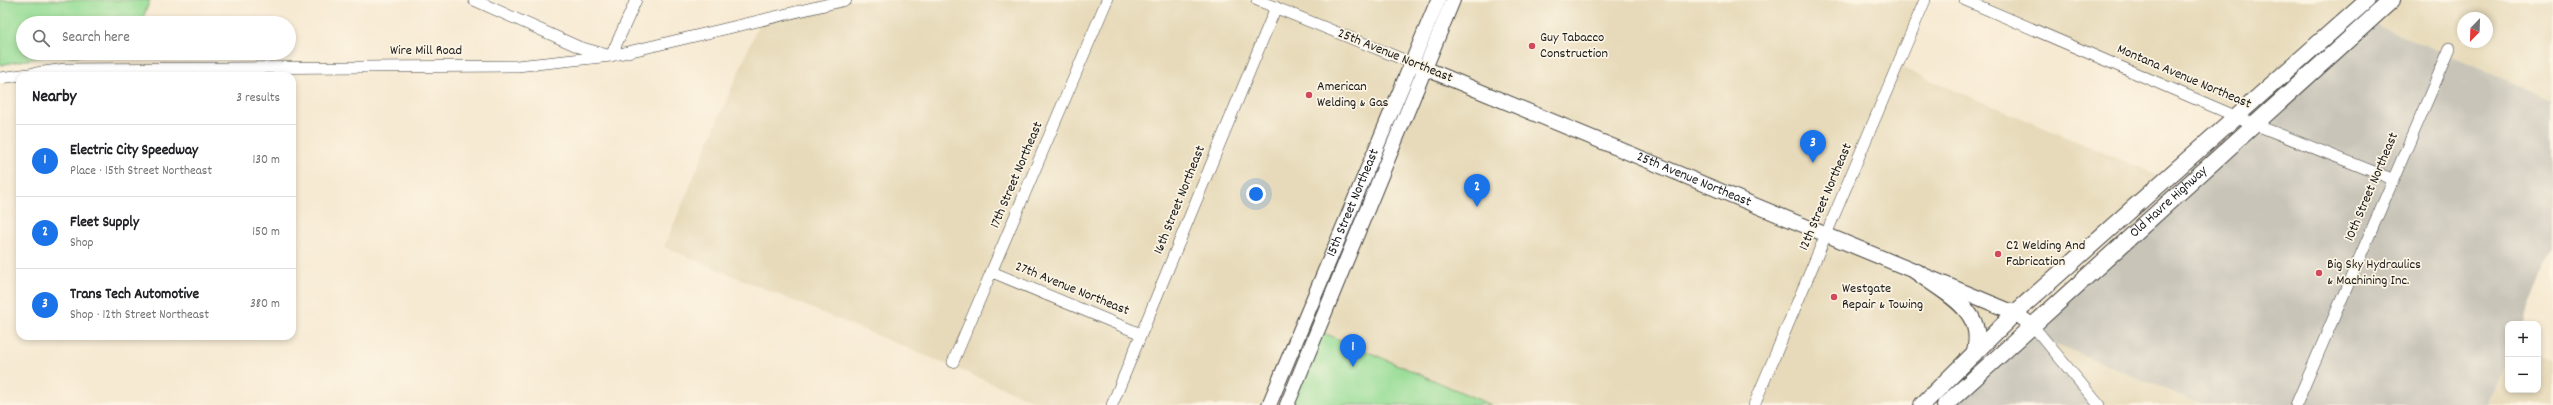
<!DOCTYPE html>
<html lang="en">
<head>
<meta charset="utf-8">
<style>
  :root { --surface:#fff; --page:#f6f6f6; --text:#202124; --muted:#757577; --line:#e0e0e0; --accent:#1a73e8 }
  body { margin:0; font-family:Dekko,sans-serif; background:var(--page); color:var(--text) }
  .controls { position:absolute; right:12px; bottom:12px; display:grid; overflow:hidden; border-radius:8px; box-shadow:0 2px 6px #0003 }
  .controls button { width:36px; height:36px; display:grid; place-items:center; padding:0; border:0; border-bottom:1px solid var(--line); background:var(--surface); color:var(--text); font:20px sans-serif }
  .compass { position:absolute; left:2457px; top:12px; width:36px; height:36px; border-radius:50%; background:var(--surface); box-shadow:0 2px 6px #0003; rotate:203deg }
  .you { position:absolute; left:1256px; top:194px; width:14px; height:14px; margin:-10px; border:3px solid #fff; border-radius:50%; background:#1a73e8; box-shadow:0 0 0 6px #1a73e833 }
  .badge { display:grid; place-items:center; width:26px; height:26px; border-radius:50%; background:var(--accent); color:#fff; font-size:13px; font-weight:700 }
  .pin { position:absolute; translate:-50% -33px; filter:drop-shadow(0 1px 2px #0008) }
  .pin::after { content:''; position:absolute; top:21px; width:14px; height:12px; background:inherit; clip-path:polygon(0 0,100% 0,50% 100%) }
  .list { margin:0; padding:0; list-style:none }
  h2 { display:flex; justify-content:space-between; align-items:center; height:52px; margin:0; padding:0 16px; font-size:17px }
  h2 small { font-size:13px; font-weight:400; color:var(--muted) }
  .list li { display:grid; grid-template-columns:26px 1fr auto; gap:12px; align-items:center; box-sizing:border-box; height:72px; padding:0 16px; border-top:1px solid var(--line) }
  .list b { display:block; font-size:15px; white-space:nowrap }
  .list p { margin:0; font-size:13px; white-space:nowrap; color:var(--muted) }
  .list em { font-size:13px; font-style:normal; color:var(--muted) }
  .icon { flex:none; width:22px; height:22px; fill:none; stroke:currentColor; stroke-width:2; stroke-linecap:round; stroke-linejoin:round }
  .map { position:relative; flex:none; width:2553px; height:405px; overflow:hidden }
  .search { position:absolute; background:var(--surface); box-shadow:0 2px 6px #0003; left:16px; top:16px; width:280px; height:44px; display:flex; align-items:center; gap:10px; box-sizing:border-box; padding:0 14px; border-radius:22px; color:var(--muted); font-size:15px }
  .panel { position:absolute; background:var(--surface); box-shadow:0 2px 6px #0003; left:16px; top:72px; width:280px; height:268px; border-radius:12px }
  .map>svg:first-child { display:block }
  .built { fill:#e7daba; fill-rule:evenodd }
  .industrial { fill:#c8c4b8 }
  .green { fill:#97dd96; stroke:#5a7c59 }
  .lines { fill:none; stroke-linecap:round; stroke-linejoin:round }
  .minor-casing { stroke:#3d3b37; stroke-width:12 }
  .major-casing { stroke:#3d3b37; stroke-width:16 }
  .highway-casing { stroke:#3d3b37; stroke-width:18 }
  .minor { stroke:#fff; stroke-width:11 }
  .major { stroke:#fff; stroke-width:14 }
  .highway { stroke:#fff; stroke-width:16 }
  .poi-dot { fill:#d1495b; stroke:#fcf5e5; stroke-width:1.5 }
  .labels { text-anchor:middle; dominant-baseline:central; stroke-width:3.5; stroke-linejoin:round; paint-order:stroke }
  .poi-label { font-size:14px; fill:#1c1c1c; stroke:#fcf5e5; text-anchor:start }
  .street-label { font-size:14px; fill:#1c1c1c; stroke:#fcf5e5 }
</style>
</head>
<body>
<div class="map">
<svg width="2553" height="405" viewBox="0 0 2553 405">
  <rect width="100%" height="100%" fill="#fcf5e5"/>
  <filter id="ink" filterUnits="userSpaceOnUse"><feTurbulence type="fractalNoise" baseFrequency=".025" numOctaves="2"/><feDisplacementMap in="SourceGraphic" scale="8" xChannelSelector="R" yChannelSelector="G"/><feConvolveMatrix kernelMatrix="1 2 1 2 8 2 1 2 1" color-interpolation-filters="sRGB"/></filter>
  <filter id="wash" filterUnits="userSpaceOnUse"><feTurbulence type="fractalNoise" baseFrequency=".012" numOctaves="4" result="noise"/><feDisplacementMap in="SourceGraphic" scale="16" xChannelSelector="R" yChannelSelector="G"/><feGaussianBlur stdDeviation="0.9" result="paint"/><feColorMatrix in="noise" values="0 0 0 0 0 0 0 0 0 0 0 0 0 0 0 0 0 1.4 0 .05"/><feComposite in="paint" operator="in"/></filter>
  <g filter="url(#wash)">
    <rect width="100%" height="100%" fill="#f7ead3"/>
    <!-- built -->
    <path class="built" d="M846,0h593l-170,405h-225l-380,-158 96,-226z
      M1453,0h472l-28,66 270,113 -245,226h-431l-174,-75z
      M1965,0h402l-129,117z
      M2392,0h161v100l-185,-79zM2463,18h24v24h-24z
      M2042,338l161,67h-101z
      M2538,354l15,6v45h-66l21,-48v33h30z"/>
    <!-- industrial -->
    <path class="industrial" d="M2368,21l185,79v152l-31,72h-14v33l-21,48h-284l-159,-66 58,66h-157z"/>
    <!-- green -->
    <path class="green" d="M0,0h150l-9,23h-118v30l106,2 -82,1 -47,9z
      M1317,330l174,75h-204z"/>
  </g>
  <g filter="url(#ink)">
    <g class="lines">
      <!-- minor casing -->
      <g class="minor-casing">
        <path id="minor" d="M474,0l105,47 32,9 25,-56
          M1257,0l155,63
          M1965,0l291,125 136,54
          M0,78l65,-9 452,-3 94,-10 235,-56
          M992,272l149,62
          M2033,326l66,79
          M953,362l154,-362
          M1112,405l164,-398
          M1754,405l171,-405
          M2296,405l154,-357"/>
      </g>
      <!-- major casing -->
      <g class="major-casing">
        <g id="major">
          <path id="s1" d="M1412,63l603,250 18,13"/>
          <path id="s2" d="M1269,405l169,-405"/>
          <path d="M1287,405l166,-405"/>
        </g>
      </g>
      <!-- highway casing -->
      <g class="highway-casing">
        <g id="highway">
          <path d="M1917,272c29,22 71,39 57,82"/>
          <path d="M1922,405l93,-92 352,-313"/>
          <path id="s3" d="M1945,405l447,-405"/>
        </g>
      </g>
      <!-- minor -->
      <use href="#minor" class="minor"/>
      <!-- major -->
      <use href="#major" class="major"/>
      <!-- highway -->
      <use href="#highway" class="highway"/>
    </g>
  </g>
  <!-- markers -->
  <g class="poi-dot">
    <circle cx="1532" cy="46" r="4"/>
    <circle cx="1309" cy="95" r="4"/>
    <circle cx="1998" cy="254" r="4"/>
    <circle cx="2319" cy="273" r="4"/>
    <circle cx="1834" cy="297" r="4"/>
  </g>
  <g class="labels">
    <!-- poi labels -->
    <g class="poi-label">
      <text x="1540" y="38">Guy Tabacco<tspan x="1540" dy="16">Construction</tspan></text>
      <text x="1317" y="87">American<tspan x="1317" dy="16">Welding &amp; Gas</tspan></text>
      <text x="2006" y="246">C2 Welding And<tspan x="2006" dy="16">Fabrication</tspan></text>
      <text x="2327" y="265">Big Sky Hydraulics<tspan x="2327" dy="16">&amp; Machining Inc.</tspan></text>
      <text x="1842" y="289">Westgate<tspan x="1842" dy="16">Repair &amp; Towing</tspan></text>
    </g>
    <!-- street labels -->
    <g class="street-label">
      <text x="426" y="51">Wire Mill Road</text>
      <text transform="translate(1395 56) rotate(22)">25th Avenue Northeast</text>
      <text transform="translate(2184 77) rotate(23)">Montana Avenue Northeast</text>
      <text transform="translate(1017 175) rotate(-67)">17th Street Northeast</text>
      <text stroke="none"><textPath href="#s1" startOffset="305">25th Avenue Northeast</textPath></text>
      <text transform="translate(2372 187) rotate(-67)">10th Street Northeast</text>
      <text transform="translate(1826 197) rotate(-67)">12th Street Northeast</text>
      <text transform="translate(1180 200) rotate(-68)">16th Street Northeast</text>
      <text stroke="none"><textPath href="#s2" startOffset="219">15th Street Northeast</textPath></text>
      <text stroke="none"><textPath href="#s3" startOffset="302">Old Havre Highway</textPath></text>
      <text transform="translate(1072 289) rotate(22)">27th Avenue Northeast</text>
    </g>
  </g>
</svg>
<div class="controls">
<button>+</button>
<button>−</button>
</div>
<svg class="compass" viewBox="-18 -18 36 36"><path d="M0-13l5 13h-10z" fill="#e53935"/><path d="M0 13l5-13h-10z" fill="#757577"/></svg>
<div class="you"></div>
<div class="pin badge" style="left:1353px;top:367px">1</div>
<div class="pin badge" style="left:1477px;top:207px">2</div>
<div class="pin badge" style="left:1813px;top:163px">3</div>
<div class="search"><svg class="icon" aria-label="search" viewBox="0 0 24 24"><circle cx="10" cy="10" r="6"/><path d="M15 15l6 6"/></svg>Search here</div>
<section class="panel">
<h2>Nearby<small>3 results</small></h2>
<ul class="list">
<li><span class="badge">1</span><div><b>Electric City Speedway</b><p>Place · 15th Street Northeast</p></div><em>130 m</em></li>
<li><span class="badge">2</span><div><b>Fleet Supply</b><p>Shop</p></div><em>150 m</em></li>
<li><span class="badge">3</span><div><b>Trans Tech Automotive</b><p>Shop · 12th Street Northeast</p></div><em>380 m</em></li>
</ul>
</section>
</div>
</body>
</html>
